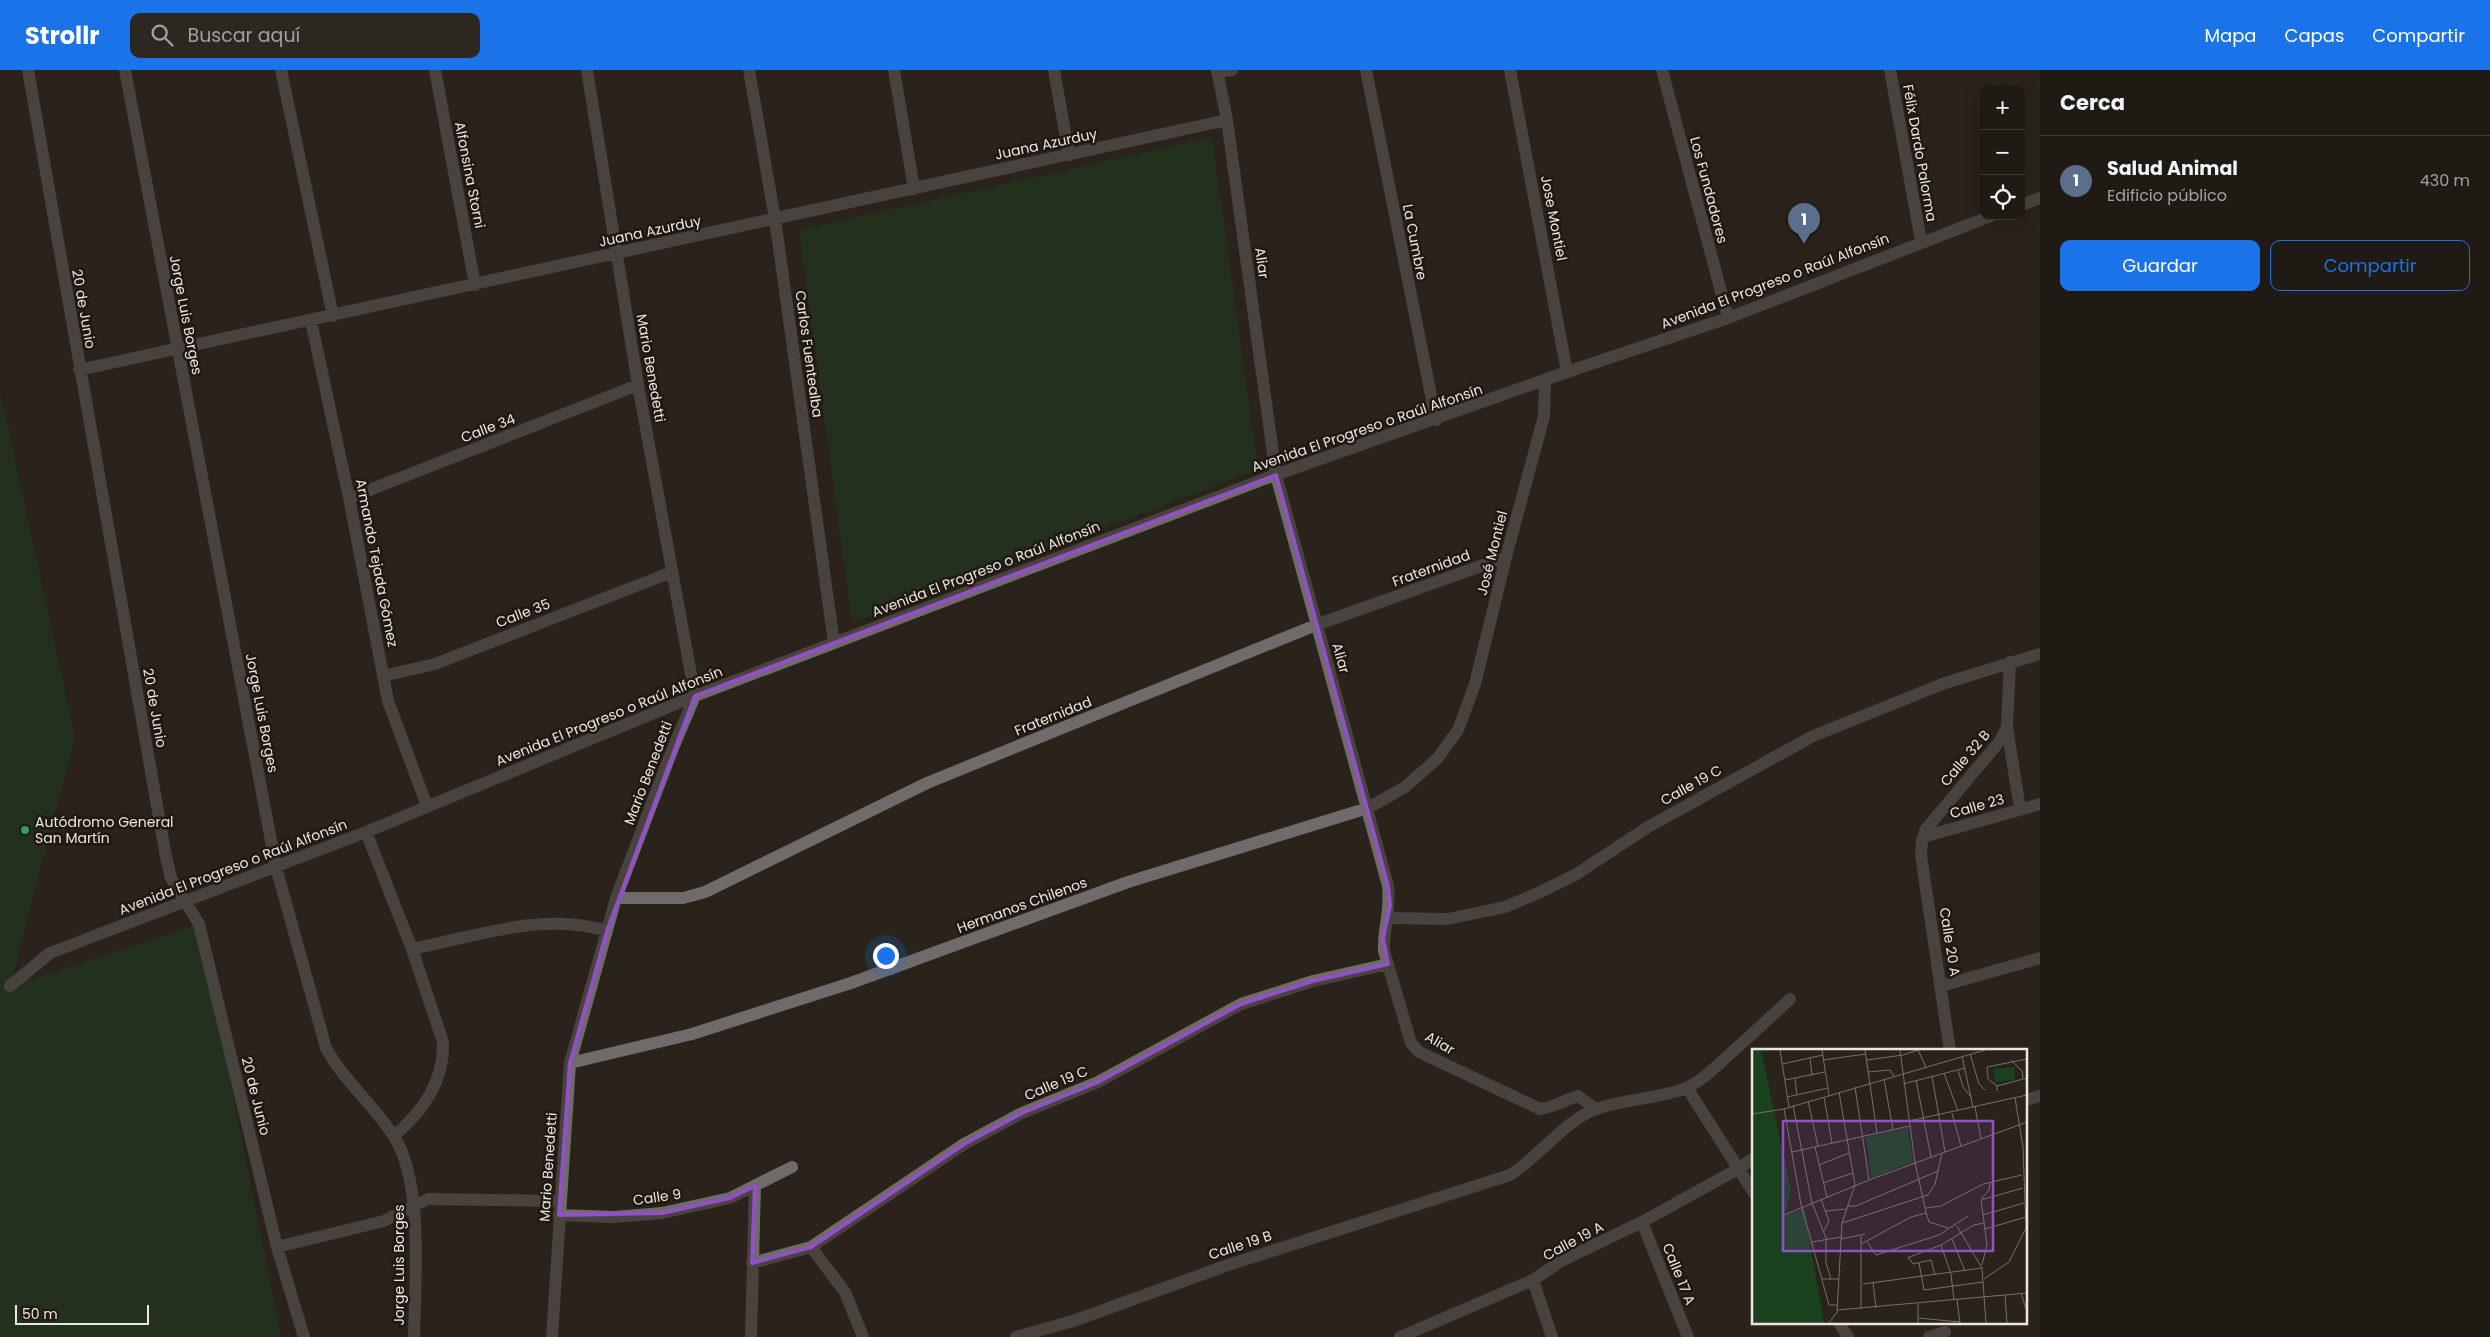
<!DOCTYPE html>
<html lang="es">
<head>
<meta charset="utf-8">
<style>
  :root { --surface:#201a14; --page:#2d2722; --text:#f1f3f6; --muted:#a2a1a0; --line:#3d3834; --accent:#1a73e8 }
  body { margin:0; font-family:Poppins,sans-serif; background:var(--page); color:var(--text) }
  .controls { position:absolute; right:15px; top:15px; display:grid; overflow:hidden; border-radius:10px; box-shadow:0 5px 20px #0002 }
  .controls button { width:45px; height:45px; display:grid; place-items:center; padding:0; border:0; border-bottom:1px solid var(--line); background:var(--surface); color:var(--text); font:25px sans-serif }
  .scale { position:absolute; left:15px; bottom:12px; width:134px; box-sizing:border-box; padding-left:5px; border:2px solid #ebe6e1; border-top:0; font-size:14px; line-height:18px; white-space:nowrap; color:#ebe6e1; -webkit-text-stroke:4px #201912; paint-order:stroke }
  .you { position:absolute; left:885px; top:885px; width:18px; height:18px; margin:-12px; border:4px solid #fff; border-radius:50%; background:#1a73e8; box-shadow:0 0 0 8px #1a73e833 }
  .badge { display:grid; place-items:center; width:32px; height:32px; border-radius:50%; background:var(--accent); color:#fff; font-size:16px; font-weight:700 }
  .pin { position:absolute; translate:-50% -41px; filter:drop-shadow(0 1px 2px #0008) }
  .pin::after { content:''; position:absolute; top:26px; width:18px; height:15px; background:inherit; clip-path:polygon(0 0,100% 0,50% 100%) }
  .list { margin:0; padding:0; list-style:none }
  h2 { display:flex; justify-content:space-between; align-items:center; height:65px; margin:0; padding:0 20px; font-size:21px }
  h2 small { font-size:16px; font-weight:400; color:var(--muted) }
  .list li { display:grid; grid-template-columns:32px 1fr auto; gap:15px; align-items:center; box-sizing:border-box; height:90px; padding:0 20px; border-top:1px solid var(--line) }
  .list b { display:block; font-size:19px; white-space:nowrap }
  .list p { margin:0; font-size:16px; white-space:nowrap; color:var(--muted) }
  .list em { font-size:16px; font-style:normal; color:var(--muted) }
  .actions { display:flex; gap:10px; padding:15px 20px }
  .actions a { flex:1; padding:11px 0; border:1px solid var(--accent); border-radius:10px; text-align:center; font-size:18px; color:var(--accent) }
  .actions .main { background:var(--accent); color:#fff }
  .icon { flex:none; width:28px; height:28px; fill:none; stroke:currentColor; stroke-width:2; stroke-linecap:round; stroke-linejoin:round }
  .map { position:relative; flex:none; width:2040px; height:1267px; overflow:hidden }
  header { display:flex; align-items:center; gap:30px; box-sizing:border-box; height:70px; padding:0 25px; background:var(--accent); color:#fff }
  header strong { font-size:24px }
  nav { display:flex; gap:28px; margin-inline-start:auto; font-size:18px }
  .search { width:350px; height:45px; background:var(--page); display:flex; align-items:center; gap:12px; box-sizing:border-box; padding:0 18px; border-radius:10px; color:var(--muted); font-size:19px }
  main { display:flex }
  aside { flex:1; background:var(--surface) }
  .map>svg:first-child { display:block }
  .green { fill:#1a421f }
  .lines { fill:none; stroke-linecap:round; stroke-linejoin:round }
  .minor { stroke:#706a6a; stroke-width:12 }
  .marked { fill:none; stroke:#9151c6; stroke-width:4; stroke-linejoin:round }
  .leisure-dot { fill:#2e9e5b; stroke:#201912; stroke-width:2 }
  .labels { text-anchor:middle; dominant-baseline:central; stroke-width:5; stroke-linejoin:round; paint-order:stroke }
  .street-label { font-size:14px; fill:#ebe6e1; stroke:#201912 }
  .poi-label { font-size:14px; fill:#ebe6e1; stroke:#201912; text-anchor:start }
  .inset-road { fill:none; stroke:#77716a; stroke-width:1 }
  .view { fill:#9151c6; fill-opacity:0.15; stroke:#9151c6; stroke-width:2.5 }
  .inset-edge { fill:none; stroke:#ebe6e1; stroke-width:2.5 }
</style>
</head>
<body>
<header>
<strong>Strollr</strong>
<div class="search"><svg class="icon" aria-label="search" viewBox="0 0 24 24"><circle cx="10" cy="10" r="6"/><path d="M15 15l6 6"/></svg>Buscar aquí</div>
<nav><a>Mapa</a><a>Capas</a><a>Compartir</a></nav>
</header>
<main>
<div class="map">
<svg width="2040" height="1267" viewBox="0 0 2040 1267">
  <rect width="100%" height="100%" fill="#2a231b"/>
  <!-- green -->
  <path class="green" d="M1212,67l46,333 -406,153 -53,-393z
    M0,320l75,347 -65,249 189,-62 82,413h-281z"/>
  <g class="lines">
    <!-- minor -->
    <path class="minor" d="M28,0l138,787 5,21 28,46 78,323 27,90
      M125,0l151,797 50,181c17,32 47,56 67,87 31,45 22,148 21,202
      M281,0l52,246
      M435,0l40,215
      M749,0l26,149 59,424
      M894,0l20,119
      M1054,0l15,85
      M1217,0l10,50 49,355 112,411c3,25 -5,42 -4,65l27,92 8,9 121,57c14,-2 24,-9 38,-13l18,13
      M1366,0l70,350
      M1510,0l57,302
      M1662,0l66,248
      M1890,0l31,171
      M1217,2l15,-2
      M2021,135l19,-7
      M311,251l38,177 39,203 39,105
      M79,300l1148,-250
      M349,428l289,-113
      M383,606l52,-12 237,-92
      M2007,657l13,82
      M366,762l46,117 31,93c1,40 -20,69 -49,94
      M1923,767l117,-33
      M616,828h67l22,-6 222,-109 389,-158 190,-68
      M1388,848l60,1 57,-12 31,-13 39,-19 73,-48 165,-91 132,-53 95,-29
      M412,879c62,-12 132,-38 195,-18
      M10,916l40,-33 316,-121 329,-136 572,-218 300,-106 161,-54 263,-102
      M1941,916l99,-28
      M1950,981l-29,-196 1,-14 4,-12 74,-88 7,-14 3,-65
      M570,993l122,-29 159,-51 277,-101 240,-74 37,-21 32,-28 21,-29 17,-46 31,-127 38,-141 1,-35
      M1687,1018l67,105
      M2026,1030l14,-4
      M559,1145l55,2 48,-4 68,-15 62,-31
      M1642,1152l46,115
      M277,1177l107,-26 44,-22 132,2
      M811,1177l34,45 18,45
      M752,1193l59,-16 153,-103 58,-31 76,-31 143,-78 72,-23 75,-17
      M1533,1210l19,57
      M1839,1253l9,14
      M552,1267l18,-274 46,-165 57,-150 22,-52 -57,-311 -51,-315
      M751,1267l4,-151
      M1016,1267l57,-16 155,-56 282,-90c28,-18 48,-46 77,-62 28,-14 70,-13 99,-25 17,-8 32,-23 45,-35 20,-18 40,-36 59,-54
      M1400,1267l133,-57 30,-20 79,-38 96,-53 16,-11
      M1929,1267l16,-5"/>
  </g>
  <!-- marked area -->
  <path d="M0 0H2040V1267H0ZM1276,405l112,411 2,20 -7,32 5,26 -75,17 -72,23 -143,78 -76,31 -58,31 -153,103 -59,16 3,-77 -25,12 -68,15 -103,2 11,-152 37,-132 88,-235z" fill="#2a231b" fill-opacity=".55" fill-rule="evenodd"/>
  <path class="marked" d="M1276,405l112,411 2,20 -7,32 5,26 -75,17 -72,23 -143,78 -76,31 -58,31 -153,103 -59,16 3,-77 -25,12 -68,15 -103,2 11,-152 37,-132 88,-235z"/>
  <!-- markers -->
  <circle class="leisure-dot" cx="25" cy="760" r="5"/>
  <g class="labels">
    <!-- street labels -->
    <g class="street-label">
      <text transform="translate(1046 74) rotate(-12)">Juana Azurduy</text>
      <text transform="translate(1920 83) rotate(80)">Félix Dardo Palorma</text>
      <text transform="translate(470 105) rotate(79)">Alfonsina Storni</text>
      <text transform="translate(1709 120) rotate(75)">Los Fundadores</text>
      <text transform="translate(1554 148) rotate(79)">Jose Montiel</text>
      <text transform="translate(650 161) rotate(-12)">Juana Azurduy</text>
      <text transform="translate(1415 172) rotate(79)">La Cumbre</text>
      <text transform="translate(1262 193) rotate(82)">Aliar</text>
      <text transform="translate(1775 211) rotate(-21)">Avenida El Progreso o Raúl Alfonsín</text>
      <text transform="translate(84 239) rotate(80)">20 de Junio</text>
      <text transform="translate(186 245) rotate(79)">Jorge Luis Borges</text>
      <text transform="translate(809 284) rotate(82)">Carlos Fuentealba</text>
      <text transform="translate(651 298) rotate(80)">Mario Benedetti</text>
      <text transform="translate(488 358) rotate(-21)">Calle 34</text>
      <text transform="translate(1367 358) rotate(-19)">Avenida El Progreso o Raúl Alfonsín</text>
      <text transform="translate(1492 483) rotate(-76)">José Montiel</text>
      <text transform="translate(377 493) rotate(79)">Armando Tejada Gómez</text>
      <text transform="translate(1431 498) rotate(-20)">Fraternidad</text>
      <text transform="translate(986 499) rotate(-21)">Avenida El Progreso o Raúl Alfonsín</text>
      <text transform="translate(523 543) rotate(-21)">Calle 35</text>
      <text transform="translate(1341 588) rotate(74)">Aliar</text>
      <text transform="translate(155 638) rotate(80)">20 de Junio</text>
      <text transform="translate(262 643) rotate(79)">Jorge Luis Borges</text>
      <text transform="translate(609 646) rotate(-22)">Avenida El Progreso o Raúl Alfonsín</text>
      <text transform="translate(1053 646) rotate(-22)">Fraternidad</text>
      <text transform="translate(1965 688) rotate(-50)">Calle 32 B</text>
      <text transform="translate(648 703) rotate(-69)">Mario Benedetti</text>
      <text transform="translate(1691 715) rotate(-29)">Calle 19 C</text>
      <text transform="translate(1977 736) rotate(-16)">Calle 23</text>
      <text transform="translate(233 797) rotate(-21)">Avenida El Progreso o Raúl Alfonsín</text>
      <text transform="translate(1022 835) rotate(-20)">Hermanos Chilenos</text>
      <text transform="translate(1950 872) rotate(81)">Calle 20 A</text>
      <text transform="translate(1440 973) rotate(30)">Aliar</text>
      <text transform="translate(1056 1013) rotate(-23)">Calle 19 C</text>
      <text transform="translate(256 1026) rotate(76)">20 de Junio</text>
      <text transform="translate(548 1097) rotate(-86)">Mario Benedetti</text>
      <text transform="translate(657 1127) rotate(-8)">Calle 9</text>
      <text transform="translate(1573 1171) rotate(-28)">Calle 19 A</text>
      <text transform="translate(1240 1175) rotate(-18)">Calle 19 B</text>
      <text transform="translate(399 1195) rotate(-90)">Jorge Luis Borges</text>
      <text transform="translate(1679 1204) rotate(68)">Calle 17 A</text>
    </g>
    <!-- poi labels -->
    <g class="poi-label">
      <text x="35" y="752">Autódromo General<tspan x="35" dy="16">San Martín</tspan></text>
    </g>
  </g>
  <!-- overview -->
  <g transform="translate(1752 979)">
    <rect width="275" height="275" fill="#2a231b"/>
    <path d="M0,1h9l30,140 -6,25 19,-6 20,114h-72zM262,18l1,13 -20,2 -1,-13zM156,79l5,34 -42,16 -5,-41z" fill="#1a421f"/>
    <path class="inset-road" d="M28,1l9,57M70,1l7,45M113,1l12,83M148,1l15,113 11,49 3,10 19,6M166,1l8,17M218,5l9,30 6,6M210,7l11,51M58,9l2,17M71,11l43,-6M115,11l36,-5 15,-5M259,11l11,11 1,7M30,15l41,-9M206,21l5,17 8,10M116,23l22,-2 4,6M192,24l14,38M180,27l13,76M43,30l2,16M132,30l9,51M33,31l40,-8M164,31l15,77M151,35l62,-16M245,37l30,-8M103,38l14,93M245,42v-5l-9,-7 -1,-12 40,-8M35,48l41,-9M72,48l8,46M56,52l10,45M41,56l19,98 14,35v25l5,16M223,58l6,32M32,60l17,95 28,101h8M200,64l9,33M0,65l32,-5 201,-59M157,72l118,-26M63,98l12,50M40,103l118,-26M67,116l30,-12M71,134l30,-10M69,150l8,22 -5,10M229,150l8,-9 1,-8M229,151l6,44 -5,21M229,151l42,-12M95,157h9l82,-35M174,159l15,-2 42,-22 39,-9M74,162l20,-2M32,166l85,-35 158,-58M231,166l41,-12M90,174l86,-28 7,-11 7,-31M205,177l25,42 4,55M233,180l41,-12M89,190l24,-5M200,190l13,32M60,193l29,-5M115,193l9,13 63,-20 29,-19M109,195l50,-27 15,-4M189,196l10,29 3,26M155,209l34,-13 33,-20 10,-2M157,209l4,6 18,-4 4,15M167,214l5,27 59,-8M70,230h17M232,230l25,-17 17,-34 -3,-81 -8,-49M121,233l3,26M111,235l119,-16M269,244l6,19M253,246l2,28M205,251l3,23M166,255v19M109,260v-73M85,261l190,-17M166,269l42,4M77,274l8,-11 5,-89 13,-38 -16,-93"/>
    <path class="view" d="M31,72h210v130h-210z"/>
    <rect width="275" height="275" class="inset-edge"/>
  </g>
</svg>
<div class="controls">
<button>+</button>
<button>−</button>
<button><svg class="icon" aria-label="locate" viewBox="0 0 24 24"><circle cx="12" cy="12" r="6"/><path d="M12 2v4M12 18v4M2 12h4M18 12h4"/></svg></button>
</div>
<div class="scale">50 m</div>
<div class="you"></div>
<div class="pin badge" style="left:1804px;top:174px;background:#5c6f8a">1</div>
</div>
<aside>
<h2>Cerca<small></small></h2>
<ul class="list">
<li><span class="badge" style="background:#5c6f8a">1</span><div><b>Salud Animal</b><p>Edificio público</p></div><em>430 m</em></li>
</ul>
<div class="actions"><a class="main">Guardar</a><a>Compartir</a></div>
</aside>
</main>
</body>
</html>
